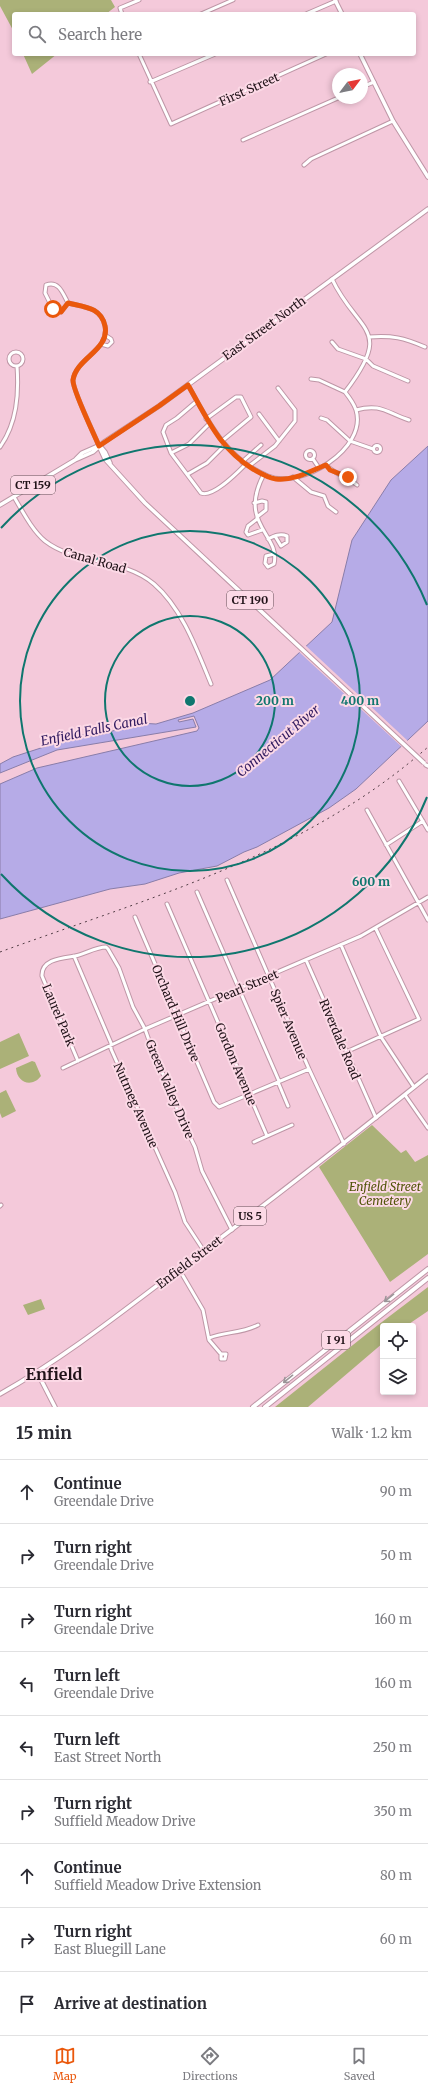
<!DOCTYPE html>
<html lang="en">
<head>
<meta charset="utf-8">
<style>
  :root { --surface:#fff; --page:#f2f2f3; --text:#2b2b33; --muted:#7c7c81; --line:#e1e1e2; --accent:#ea580c }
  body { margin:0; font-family:Merriweather,serif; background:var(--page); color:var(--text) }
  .controls { position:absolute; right:12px; bottom:12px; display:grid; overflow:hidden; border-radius:4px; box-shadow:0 2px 6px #0003 }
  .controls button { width:36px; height:36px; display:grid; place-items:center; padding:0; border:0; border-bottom:1px solid var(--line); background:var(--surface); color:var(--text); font:20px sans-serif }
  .compass { position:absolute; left:332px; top:68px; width:36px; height:36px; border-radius:50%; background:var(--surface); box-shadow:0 2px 6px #0003; rotate:58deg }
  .stop { position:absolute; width:12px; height:12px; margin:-9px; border:3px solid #ea580c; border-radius:50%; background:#fff }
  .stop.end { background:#ea580c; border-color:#fff; box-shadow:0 1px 4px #0008 }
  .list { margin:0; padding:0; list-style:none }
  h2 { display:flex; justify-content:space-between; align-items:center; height:52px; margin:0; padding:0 16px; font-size:17px }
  h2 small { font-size:13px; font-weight:400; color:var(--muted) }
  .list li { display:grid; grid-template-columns:26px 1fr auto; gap:12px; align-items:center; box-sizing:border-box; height:64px; padding:0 16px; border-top:1px solid var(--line) }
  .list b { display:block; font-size:15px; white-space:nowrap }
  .list p { margin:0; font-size:13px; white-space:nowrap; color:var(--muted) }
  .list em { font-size:13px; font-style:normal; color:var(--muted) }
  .icon { flex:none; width:22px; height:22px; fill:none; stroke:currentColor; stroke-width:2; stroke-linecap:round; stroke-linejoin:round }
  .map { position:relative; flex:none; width:428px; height:1407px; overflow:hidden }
  .search { position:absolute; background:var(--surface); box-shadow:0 2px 6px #0003; left:12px; right:12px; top:12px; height:44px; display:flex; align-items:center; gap:10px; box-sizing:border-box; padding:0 14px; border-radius:4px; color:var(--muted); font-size:15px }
  .sheet { height:628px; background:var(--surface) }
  nav { display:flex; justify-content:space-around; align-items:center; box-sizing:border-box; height:56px; border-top:1px solid var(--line); background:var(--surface); font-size:11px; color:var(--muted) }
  nav a { display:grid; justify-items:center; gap:2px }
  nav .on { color:var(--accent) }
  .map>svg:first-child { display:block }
  .green { fill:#abb178 }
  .water { fill:#b6abe7; stroke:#897da9 }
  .pier { fill:#f4c9da }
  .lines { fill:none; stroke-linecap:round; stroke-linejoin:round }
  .minor-casing { stroke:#be96a6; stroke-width:5 }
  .major-casing { stroke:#be96a6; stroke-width:5.5 }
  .highway-casing { stroke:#be96a6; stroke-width:6 }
  .minor { stroke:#fff; stroke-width:3 }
  .major { stroke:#fff; stroke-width:3.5 }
  .highway { stroke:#fff; stroke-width:4 }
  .rail { stroke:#523d45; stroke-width:1; stroke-dasharray:2 4; stroke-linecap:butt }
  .major-bridge-casing { stroke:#be96a6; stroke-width:5.5; stroke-linecap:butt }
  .major-bridge { stroke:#fff; stroke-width:3.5 }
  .oneway { stroke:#9b9598 }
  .route { stroke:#ea580c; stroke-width:5 }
  .ring { fill:none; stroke:#0f766e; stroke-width:2 }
  .labels { text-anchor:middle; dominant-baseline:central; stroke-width:4; stroke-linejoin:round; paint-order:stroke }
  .shield { fill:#fcd9e6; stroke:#634e56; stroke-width:1 }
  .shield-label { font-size:11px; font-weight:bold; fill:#211319 }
  .street-label { font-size:12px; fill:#211319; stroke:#fcd9e6 }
  .park-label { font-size:12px; font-style:italic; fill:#515509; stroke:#fcd9e6 }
  .water-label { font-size:13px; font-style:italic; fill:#321c61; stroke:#fcd9e6 }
  .district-label { font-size:16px; font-weight:bold; fill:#211319; stroke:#fcd9e6 }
  .centre { fill:#0f766e; stroke:#fcd9e6; stroke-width:2 }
  .ring-label { font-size:12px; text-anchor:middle; font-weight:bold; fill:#0f766e; stroke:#fcd9e6; stroke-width:4; stroke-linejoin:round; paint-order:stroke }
</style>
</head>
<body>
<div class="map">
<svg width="428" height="1407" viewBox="0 0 428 1407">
  <rect width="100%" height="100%" fill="#f4c9da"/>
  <!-- green -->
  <path class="green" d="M0,0h111l4,7 -9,7h-92v18l-14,-26z
    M23,54h34l-25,20z
    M19,1033l10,23 -29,13v-27z
    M32,1061l3,1 6,14c-9,12 -24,7 -25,-8z
    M6,1090l10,21 -14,7 -2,-5v-20z
    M372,1125l29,28 5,-3 9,12 13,-7v99l-38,28 -71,-115z
    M428,1287v24l-22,15h-23v17l-75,64h-33l103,-82z
    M41,1299l4,10 -17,6 -5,-10z"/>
  <!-- water -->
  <path class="water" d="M428,446v275l-72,68 -27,19 -72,39 -13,5 -27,14 -38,7 -34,11 -35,5 -110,30v-135l37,-16 160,-37 2,-3 -5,-12 -16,4 1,2 14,-3 3,8 -139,23 -57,23v-9l13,-7 68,-22 15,1 43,-13 17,1 37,-11 77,-33 62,-58 20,-82 39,-60z"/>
  <!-- pier -->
  <path class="pier" d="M305,645l104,97 -3,2 -3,4 -105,-97z"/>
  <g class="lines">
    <!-- minor casing -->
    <g class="minor-casing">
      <path id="minor" d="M122,14l-2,-6 19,-8
        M201,14l32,-14
        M306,14l30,-13
        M139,54l32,70 155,-70
        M150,82l65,-28
        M362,87l12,-5
        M243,140l95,-42
        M304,165l7,-6 82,-38
        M68,303l-7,9 -8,-3 -8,-16 1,-8c13,-5 17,9 22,18 16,4 33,4 37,23 5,24 -29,32 -32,54 -1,9 21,53 26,66
        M369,337c23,-2 35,1 56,10
        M332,342l6,7 28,10 7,7 35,15
        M101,344l7,2 4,-4 -1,-3 -6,-4
        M9 359a7 7 0 1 1 14 0a7 7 0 1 1-14 0Z
        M311,379l8,1 26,12
        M188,385c21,37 37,73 80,91 32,14 100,-27 88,-66 -2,-6 -7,-13 -11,-18 50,-65 13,-58 -13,-113
        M197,401l-20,17 -11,7 -3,7 8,21 30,40c12,5 37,-21 45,-29
        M356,410c25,-7 31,3 53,10
        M259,414l20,27
        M321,418l6,2 23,21 23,8
        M206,419l30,-22h5l10,20 -29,24
        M373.5 449a3.5 3.5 0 1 1 7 0a3.5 3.5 0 1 1-7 0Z
        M0,447c17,-24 19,-53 17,-81
        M305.5 455a4.5 4.5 0 1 1 9 0a4.5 4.5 0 1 1-9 0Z
        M171,453l18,-9 20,-20
        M313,459l6,9
        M242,462l19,-17
        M326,465c8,9 22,12 31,20
        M249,466l26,-20 20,-25v-11l-17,-22
        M188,474l19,-11 18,-18
        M264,474c-27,51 17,60 10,90l-6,3 -3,-4 1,-7 8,-2
        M293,477l18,15 13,4 4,10 8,6
        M14,497c9,15 18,33 31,44 31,24 77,16 109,43 28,24 43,66 57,100
        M254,503l8,-2 4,1v8l-9,7
        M257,519l-9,7 -2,6 2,3 14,-5
        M268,539c6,-3 12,-6 19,-3v6l-6,4 -6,-10
        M399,781l29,49
        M367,810l61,110
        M386,845l37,-24
        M227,880l82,189 35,75
        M197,892l82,189
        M167,904l100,232
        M135,917l79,185 5,5 90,-38
        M341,945l40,92 33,50
        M74,956l37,87v6l64,143 10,30 19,29
        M306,960l70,158
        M346,1052l73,-33 -43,-90
        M78,1061l-36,-85c-1,-17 21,-18 33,-20 10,-2 21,-9 31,-9l2,2 11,19 14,39 12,22 12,34 13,24 8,25 17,35 7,24 30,59
        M63,1068l82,-39 216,-93 67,-39
        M278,1082l10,24
        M405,1095l23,33
        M254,1142l38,-17
        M0,1206l1,-1
        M179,1269l24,41 6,30 12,14v5h4l1,-5h-5
        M209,1338c18,-7 31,-4 49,-13"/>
    </g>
    <!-- major casing -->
    <g class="major-casing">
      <path id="major" d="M335,0l7,14
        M360,54l33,67 35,56
        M99,446l6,13 40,44 205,191
        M100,446l5,6 5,11
        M76,459l6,-6 16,-7
        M0,505l75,-45 18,-8 11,-10 55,-36 269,-197
        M426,765l2,1
        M37,1372l18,35
        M0,1394c59,-33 113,-75 167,-116 88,-65 175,-133 261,-202"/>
    </g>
    <!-- highway casing -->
    <g class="highway-casing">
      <path id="highway" d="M253,1407l175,-138
        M265,1407l163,-129"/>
    </g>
    <!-- minor -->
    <use href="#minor" class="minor"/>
    <!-- major -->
    <use href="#major" class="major"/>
    <!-- highway -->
    <use href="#highway" class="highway"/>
    <!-- rail -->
    <path class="rail" d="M0,952c151,-55 304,-96 428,-205"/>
    <!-- major-bridge casing -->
    <g class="major-bridge-casing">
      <path id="major-bridge" d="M350,694l74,69"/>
    </g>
    <!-- major-bridge -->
    <use href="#major-bridge" class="major-bridge"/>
  </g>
  <!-- one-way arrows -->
  <defs><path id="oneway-shaft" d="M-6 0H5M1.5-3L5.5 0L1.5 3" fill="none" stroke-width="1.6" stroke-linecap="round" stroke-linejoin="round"/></defs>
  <g class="oneway">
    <use href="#oneway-shaft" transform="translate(389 1298) rotate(141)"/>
    <use href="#oneway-shaft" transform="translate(288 1379) rotate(141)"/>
  </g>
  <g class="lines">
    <!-- route -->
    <path class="route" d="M53,309l8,3 7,-9c16,4 33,4 37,23 5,24 -29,32 -32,54 -1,9 21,54 26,66l60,-40 29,-21c19,33 31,63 65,84 7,4 15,9 23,10 18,2 34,-8 50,-14l4,5 18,7"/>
  </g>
  <!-- distance rings -->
  <g class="ring">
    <circle cx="190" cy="701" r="85"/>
    <circle cx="190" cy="701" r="170"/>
    <path d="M427 797A256 256 0 0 1 1 874M1 528A256 256 0 0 1 427 605"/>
  </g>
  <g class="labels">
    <!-- shield labels -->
    <g class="shield">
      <rect x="11" y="476" width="44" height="18" rx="3"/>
      <rect x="227" y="591" width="46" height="18" rx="3"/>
      <rect x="234" y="1207" width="32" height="18" rx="3"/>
      <rect x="322" y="1331" width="28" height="18" rx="3"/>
    </g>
    <g class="shield-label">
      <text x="33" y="485">CT 159</text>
      <text x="250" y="600">CT 190</text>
      <text x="250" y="1216">US 5</text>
      <text x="336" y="1340">I 91</text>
    </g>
    <!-- street labels -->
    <g class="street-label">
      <text transform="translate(249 89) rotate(-24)">First Street</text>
      <text transform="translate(264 328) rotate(-36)">East Street North</text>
      <text transform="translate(95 560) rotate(16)">Canal Road</text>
      <text transform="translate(247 986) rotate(-23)">Pearl Street</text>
      <text transform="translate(176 1013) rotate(67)">Orchard Hill Drive</text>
      <text transform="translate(59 1015) rotate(67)">Laurel Park</text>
      <text transform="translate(289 1024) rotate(67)">Spier Avenue</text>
      <text transform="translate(340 1039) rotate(67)">Riverdale Road</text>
      <text transform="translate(236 1064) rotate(67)">Gordon Avenue</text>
      <text transform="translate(170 1089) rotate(67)">Green Valley Drive</text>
      <text transform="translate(136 1105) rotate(66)">Nutmeg Avenue</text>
      <text transform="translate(189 1262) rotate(-37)">Enfield Street</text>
    </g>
    <!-- park labels -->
    <g class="park-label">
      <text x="385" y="1186">Enfield Street<tspan x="385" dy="14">Cemetery</tspan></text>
    </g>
    <!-- water labels -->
    <g class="water-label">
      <text transform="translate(94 730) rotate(-12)">Enfield Falls Canal</text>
      <text transform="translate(278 741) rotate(-40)">Connecticut River</text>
    </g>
    <!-- district labels -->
    <g class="district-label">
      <text x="54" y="1374">Enfield</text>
    </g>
  </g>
  <circle cx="190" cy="701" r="6" class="centre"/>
  <g class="ring-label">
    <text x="275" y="705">200 m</text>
    <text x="360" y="705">400 m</text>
    <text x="371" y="886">600 m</text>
  </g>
</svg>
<div class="controls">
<button><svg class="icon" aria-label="locate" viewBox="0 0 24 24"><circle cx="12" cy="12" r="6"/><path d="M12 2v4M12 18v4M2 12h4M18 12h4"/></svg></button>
<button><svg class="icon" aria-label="layers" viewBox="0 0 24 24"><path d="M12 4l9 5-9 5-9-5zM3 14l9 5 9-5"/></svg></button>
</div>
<svg class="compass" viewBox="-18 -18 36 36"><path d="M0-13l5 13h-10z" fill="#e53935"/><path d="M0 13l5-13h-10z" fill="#7c7c81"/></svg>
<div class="stop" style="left:53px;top:309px"></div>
<div class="stop end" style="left:348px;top:477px"></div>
<div class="search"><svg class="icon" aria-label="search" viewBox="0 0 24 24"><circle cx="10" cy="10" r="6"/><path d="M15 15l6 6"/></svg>Search here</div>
</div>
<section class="sheet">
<h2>15 min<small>Walk · 1.2 km</small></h2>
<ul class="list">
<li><svg class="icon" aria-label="ahead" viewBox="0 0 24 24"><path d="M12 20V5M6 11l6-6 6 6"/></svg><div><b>Continue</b><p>Greendale Drive</p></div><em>90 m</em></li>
<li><svg class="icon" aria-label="right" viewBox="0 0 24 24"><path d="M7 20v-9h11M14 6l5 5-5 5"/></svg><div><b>Turn right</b><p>Greendale Drive</p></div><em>50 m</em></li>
<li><svg class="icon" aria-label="right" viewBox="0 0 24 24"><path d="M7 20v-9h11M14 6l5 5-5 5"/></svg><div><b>Turn right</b><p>Greendale Drive</p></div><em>160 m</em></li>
<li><svg class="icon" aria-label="left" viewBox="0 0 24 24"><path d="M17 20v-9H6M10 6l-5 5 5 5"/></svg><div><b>Turn left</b><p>Greendale Drive</p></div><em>160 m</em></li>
<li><svg class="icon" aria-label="left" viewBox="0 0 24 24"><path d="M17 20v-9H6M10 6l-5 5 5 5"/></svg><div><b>Turn left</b><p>East Street North</p></div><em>250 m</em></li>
<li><svg class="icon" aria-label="right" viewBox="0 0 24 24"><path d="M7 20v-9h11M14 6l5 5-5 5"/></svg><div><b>Turn right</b><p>Suffield Meadow Drive</p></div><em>350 m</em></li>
<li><svg class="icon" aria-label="ahead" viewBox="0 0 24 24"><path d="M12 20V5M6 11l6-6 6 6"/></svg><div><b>Continue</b><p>Suffield Meadow Drive Extension</p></div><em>80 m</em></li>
<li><svg class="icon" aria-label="right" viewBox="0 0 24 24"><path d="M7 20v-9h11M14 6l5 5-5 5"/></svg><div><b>Turn right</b><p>East Bluegill Lane</p></div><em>60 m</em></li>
<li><svg class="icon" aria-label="arrive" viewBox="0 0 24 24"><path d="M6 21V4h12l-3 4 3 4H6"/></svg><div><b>Arrive at destination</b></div></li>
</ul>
</section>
<nav>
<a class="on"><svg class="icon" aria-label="map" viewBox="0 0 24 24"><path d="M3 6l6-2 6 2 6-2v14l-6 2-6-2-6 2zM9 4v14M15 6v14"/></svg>Map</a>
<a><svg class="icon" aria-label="directions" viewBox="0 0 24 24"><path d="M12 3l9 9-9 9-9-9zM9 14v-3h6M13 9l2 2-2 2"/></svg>Directions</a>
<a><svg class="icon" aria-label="saved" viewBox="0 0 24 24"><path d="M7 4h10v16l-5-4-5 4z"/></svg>Saved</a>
</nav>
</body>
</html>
